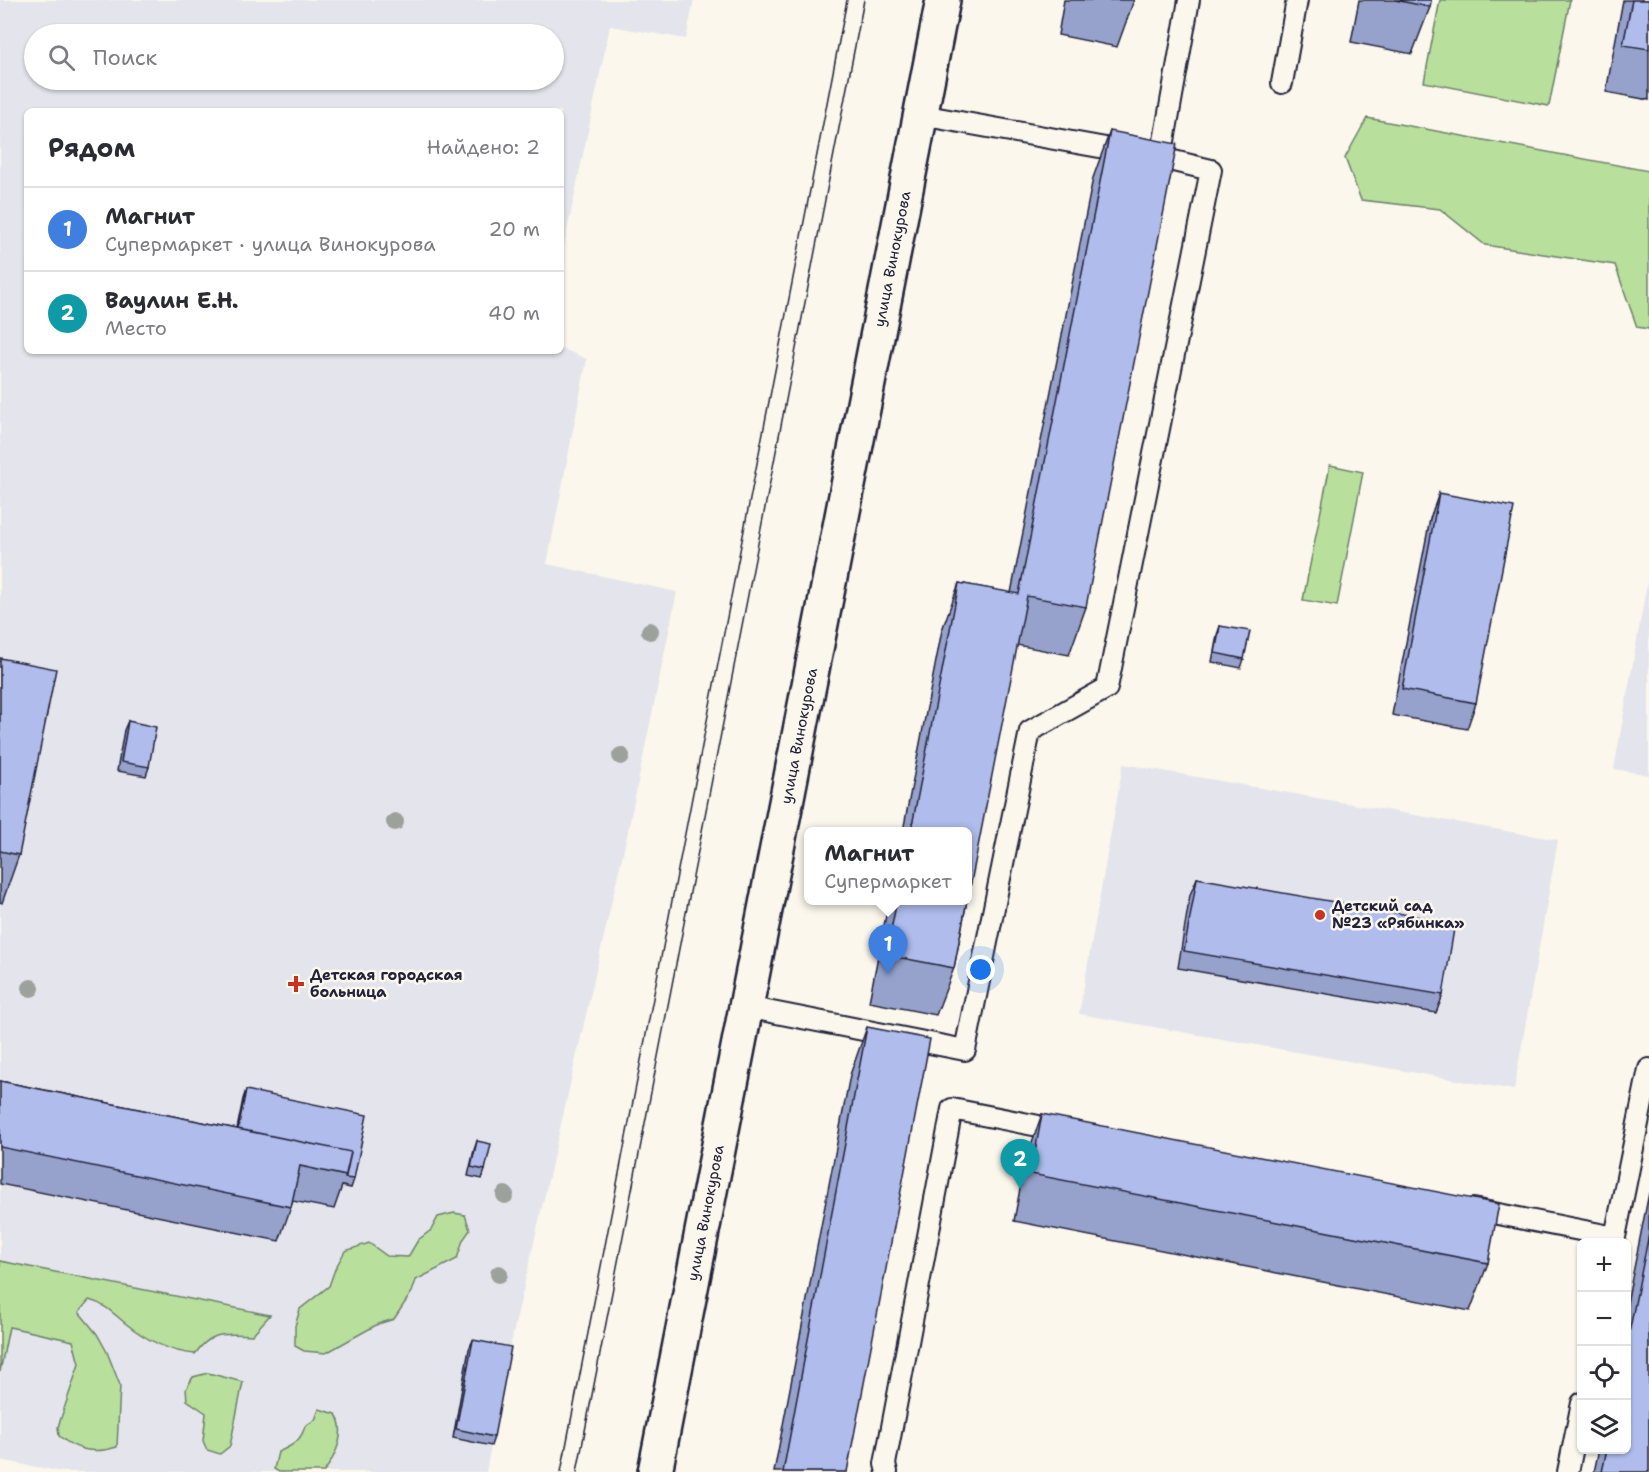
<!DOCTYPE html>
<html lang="ru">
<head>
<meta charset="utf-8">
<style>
  :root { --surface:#fff; --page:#f7f7f7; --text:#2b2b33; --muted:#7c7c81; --line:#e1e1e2; --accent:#db2777 }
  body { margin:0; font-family:"Shantell Sans",sans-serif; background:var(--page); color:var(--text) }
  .controls { position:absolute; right:18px; bottom:18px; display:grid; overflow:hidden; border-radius:9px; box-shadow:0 2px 4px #0004 }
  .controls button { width:54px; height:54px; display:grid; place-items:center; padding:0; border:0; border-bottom:2px solid var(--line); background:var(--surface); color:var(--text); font:30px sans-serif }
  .you { position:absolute; left:981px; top:970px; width:21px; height:21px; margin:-15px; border:4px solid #fff; border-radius:50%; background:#1a73e8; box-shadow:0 0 0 9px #1a73e833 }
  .badge { display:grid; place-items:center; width:39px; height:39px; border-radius:50%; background:var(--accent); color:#fff; font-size:20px; font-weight:700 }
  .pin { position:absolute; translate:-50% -50px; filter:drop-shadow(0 2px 3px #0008) }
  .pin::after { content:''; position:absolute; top:32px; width:21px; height:18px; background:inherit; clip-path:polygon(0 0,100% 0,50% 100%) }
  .popup { position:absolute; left:804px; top:827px; width:168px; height:78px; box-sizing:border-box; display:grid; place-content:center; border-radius:9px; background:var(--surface); filter:drop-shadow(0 2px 4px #0005); font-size:20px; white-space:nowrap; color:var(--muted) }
  .popup b { font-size:22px; color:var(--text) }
  .popup::after { content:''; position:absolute; left:50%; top:100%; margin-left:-12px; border:12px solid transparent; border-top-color:var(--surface) }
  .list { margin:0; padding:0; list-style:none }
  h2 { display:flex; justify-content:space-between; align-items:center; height:78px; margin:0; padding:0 24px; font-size:26px }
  h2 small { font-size:20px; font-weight:400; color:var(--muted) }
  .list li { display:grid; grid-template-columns:39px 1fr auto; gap:18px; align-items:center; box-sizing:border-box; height:84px; padding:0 24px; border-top:2px solid var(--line) }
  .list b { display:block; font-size:22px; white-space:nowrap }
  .list p { margin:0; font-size:20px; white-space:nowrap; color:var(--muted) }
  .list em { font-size:20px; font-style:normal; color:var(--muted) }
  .icon { flex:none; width:33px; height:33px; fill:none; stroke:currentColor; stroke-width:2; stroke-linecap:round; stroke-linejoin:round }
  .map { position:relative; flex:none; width:1649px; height:1472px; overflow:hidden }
  .search { position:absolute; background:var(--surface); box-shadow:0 2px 4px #0004; left:24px; top:24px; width:540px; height:66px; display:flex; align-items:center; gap:15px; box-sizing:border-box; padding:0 21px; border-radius:33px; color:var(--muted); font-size:22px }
  .panel { position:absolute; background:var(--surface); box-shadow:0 2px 4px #0004; left:24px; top:108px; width:540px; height:246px; border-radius:9px }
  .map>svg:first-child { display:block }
  .built { fill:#e4e5ec; fill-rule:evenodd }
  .green { fill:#b8df9b; stroke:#6d806b; stroke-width:1.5 }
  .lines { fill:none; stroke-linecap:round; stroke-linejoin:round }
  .service-casing { stroke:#22223b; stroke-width:24 }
  .secondary-casing { stroke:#22223b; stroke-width:38 }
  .service { stroke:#fbf7ec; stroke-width:20 }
  .secondary { stroke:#fbf7ec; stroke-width:33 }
  .tram { stroke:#22223b; stroke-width:1.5 }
  .tree { fill:#9ca19b }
  .wall { fill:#96a2cb; stroke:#22223b; stroke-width:1.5 }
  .building { fill:#afbcec; stroke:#22223b; stroke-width:1.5 }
  .poi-dot { fill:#c8321e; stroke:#fbf7ec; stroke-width:2 }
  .labels { text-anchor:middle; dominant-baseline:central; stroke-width:5; stroke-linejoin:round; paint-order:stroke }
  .street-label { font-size:15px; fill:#22223b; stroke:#fbf7ec }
  .poi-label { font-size:15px; font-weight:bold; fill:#22223b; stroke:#fbf7ec; text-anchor:start }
</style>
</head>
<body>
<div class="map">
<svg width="1649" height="1472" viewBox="0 0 1649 1472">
  <rect width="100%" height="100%" fill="#fbf7ec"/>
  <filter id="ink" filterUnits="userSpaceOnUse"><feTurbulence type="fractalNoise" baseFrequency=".0167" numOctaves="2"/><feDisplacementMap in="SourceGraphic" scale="12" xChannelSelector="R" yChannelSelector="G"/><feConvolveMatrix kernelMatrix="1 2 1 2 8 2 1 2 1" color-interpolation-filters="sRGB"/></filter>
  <g filter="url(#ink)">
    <!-- built -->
    <path class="built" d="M0,0h694l-8,39 -76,-13 -49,234v-149h-534v240h534v-3l26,11 -40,205 130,28 -49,239 -120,525 -55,82 38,8 -5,26h-424l-62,-12zM34,34h520v46h-520z
      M1649,572v203l-35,-6z
      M1123,764l435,76 -44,250 -435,-76z"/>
    <!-- green -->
    <path class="green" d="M1440,0h130l-21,106 -125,-24z
      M1367,118l282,53v158l-12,-2 -22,-62 -130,-20 -45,-36 -79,-9 -16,-42z
      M1330,465l33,7 -26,134 -34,-6z
      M454,1213l11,2 5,15 -7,10 -6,19 -41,21 -4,12 -18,27 -16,5 -52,29 -22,-2 -9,-5v-20l5,-17 29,-23 6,-17 10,-18 24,-8 18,13 21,1 10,-17 13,-10 7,-13z
      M0,1261l270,54 -18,20c-28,-1 -40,-5 -57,19 -25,-2 -50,-15 -70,-31 -12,-10 -20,-19 -36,-23l-10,12 18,22 10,18 13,33 -3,62c-23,7 -40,4 -58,-11l-1,-9 21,-63 -6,-23 -64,-14 -9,45z
      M208,1373l35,9 -13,64 -10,8 -13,-4 -4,-9 3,-28 -19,-13 -1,-11 7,-12z
      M319,1409l17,5c11,19 0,41 -12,58h-45l-5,-3 4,-17c14,-6 23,-11 27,-26l10,-6z"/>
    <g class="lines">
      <!-- service casing -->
      <g class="service-casing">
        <path id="service" d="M1282,83l15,-83
          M1161,158l28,-158
          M746,1007l219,43 65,-319 77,-43 104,-518 -50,-12 -240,-43
          M1473,1209l142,28
          M1614,1242l35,-173
          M887,1472l-2,-8 67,-355 112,22
          M1568,1472l14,-69"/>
      </g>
      <!-- secondary casing -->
      <g class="secondary-casing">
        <g id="secondary">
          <path id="s1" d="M655,1472l288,-1472"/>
        </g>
      </g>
      <!-- service -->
      <use href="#service" class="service"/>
      <!-- secondary -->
      <use href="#secondary" class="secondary"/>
      <!-- tram -->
      <path class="tram" d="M561,1472l286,-1472
        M577,1472l287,-1472"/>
    </g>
    <!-- trees -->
    <g class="tree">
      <circle cx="650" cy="631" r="9"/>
      <circle cx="621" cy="756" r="9"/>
      <circle cx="395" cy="822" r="9"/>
      <circle cx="31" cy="988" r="9"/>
      <circle cx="505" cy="1195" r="9"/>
      <circle cx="499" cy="1274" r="9"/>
    </g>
    <!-- wall -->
    <path class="wall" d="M1064,0h70l-17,47 -59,-12z
      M1359,0h72l-1,7 -18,47 -61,-12z
      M1623,0h26v100l-43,-8z
      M1110,131l-24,476 -17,48 -52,-10 -49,186h-65l39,-201 17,-47 52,10 82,-415z
      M1439,493l37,210 -9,26 -75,-14 38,-196z
      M1220,626l24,33 -3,9 -29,-6 5,-27z
      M0,658l19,197 -17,48 -2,-1z
      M128,721l21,46 -3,9 -29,-5 7,-41z
      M1197,878l246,117 -7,18 -258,-45 12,-73z
      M889,900h78l-13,68 -18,47 -67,-13z
      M867,1027l-20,445h-73l76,-397z
      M0,1081l237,48 6,-30 3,-9 108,89 -3,9 -9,-2 -8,23 -41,-8 -14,40 -279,-57z
      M1042,1114l446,149 -18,48 -456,-90 11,-59z
      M477,1141l8,29 -3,9 -14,-3 6,-26z
      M1649,1193v279h-55l5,-23h27v-141z
      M473,1340l21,97 -3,9 -38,-8 16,-89z"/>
    <!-- building -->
    <path class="building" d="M1395,0h36l-1,7z
      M1632,0h17v49l-26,-4z
      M1110,131l67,13 -91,463 -59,-11 -59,302v-67h-57l48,-248 60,11z
      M1439,493l75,14 -38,196 -74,-14z
      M1220,626l30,5 -6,28 -29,-6z
      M0,658l56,11 -37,186 -19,-4z
      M128,721l28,6 -7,40 -28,-5z
      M1197,878l258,45 -12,72 -259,-44z
      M897,900h70l-13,68 -68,-13z
      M867,1027l63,12 -83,433h-64z
      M0,1081l351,71 -5,24 -46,-10 -9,41 -291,-60z
      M246,1090l121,25 -13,64 -9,-1 6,-26 -113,-23z
      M1042,1114l457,90 -11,59 -457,-89z
      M477,1141l14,3 -6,26 -14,-3z
      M1649,1234v238h-47l5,-23h19v-101z
      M473,1340l38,7 -17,90 -38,-8z"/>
  </g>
  <!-- markers -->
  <g class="poi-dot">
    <circle cx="1320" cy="915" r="6"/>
    <path d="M293 975h6v6h6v6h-6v6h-6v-6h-6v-6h6z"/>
  </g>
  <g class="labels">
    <!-- street labels -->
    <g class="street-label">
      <text stroke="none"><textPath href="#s1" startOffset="1236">улица Винокурова</textPath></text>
      <text stroke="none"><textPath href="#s1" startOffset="750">улица Винокурова</textPath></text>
      <text stroke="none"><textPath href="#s1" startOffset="264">улица Винокурова</textPath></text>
    </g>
    <!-- poi labels -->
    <g class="poi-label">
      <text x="1332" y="906">Детский сад<tspan x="1332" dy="17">№23 «Рябинка»</tspan></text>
      <text x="310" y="975">Детская городская<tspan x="310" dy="17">больница</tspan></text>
    </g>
  </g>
</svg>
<div class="controls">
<button>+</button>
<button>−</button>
<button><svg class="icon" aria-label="locate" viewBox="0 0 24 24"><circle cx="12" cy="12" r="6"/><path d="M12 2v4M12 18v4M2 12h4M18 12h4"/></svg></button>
<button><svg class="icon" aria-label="layers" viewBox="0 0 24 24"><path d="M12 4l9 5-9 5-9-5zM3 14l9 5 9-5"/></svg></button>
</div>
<div class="you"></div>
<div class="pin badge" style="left:888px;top:974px;background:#3f7fe0">1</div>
<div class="popup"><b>Магнит</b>Супермаркет</div>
<div class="pin badge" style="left:1020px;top:1189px;background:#0f9aa8">2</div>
<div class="search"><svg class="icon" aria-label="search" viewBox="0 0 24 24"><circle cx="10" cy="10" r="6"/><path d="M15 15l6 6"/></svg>Поиск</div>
<section class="panel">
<h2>Рядом<small>Найдено: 2</small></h2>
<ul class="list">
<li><span class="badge" style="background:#3f7fe0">1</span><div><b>Магнит</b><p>Супермаркет · улица Винокурова</p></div><em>20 m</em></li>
<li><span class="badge" style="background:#0f9aa8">2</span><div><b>Ваулин Е.Н.</b><p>Место</p></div><em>40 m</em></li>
</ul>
</section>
</div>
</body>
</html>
